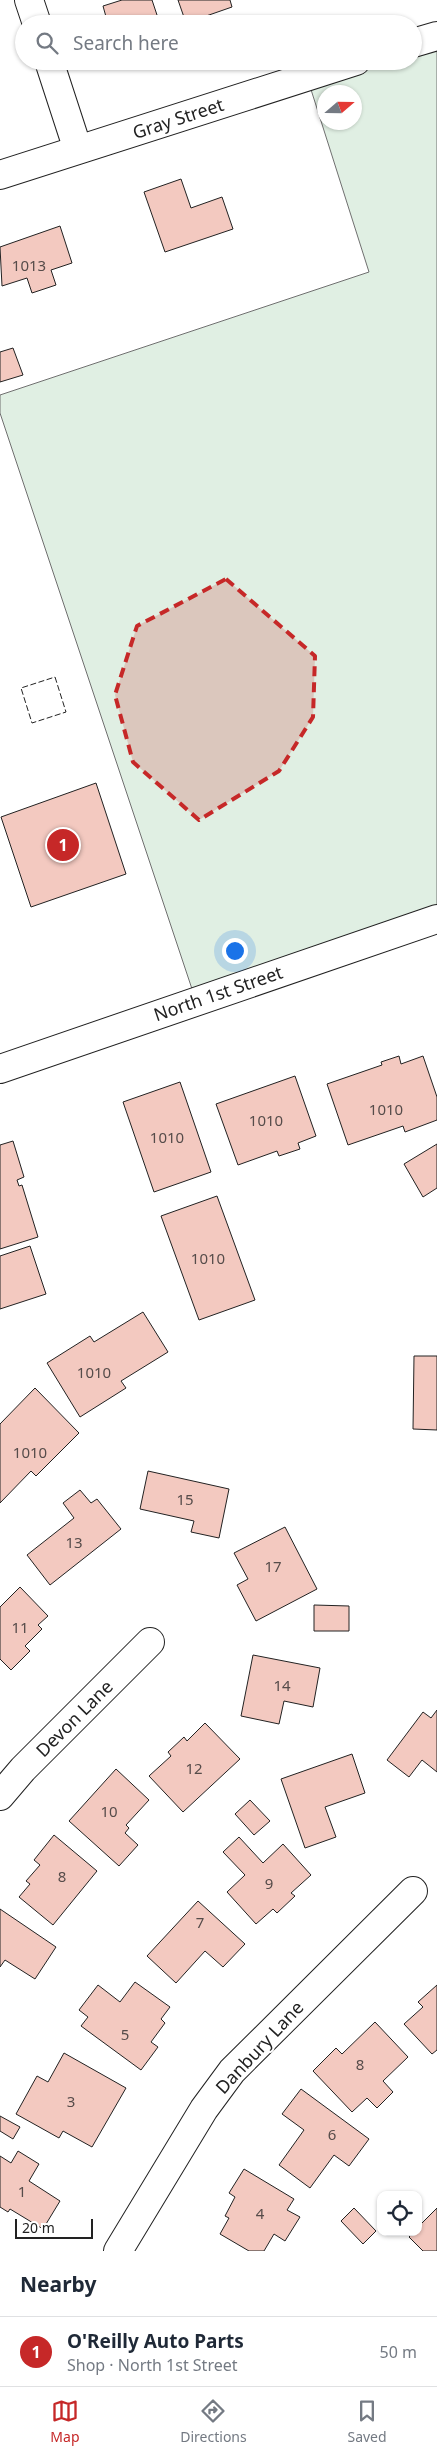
<!DOCTYPE html>
<html lang="en">
<head>
<meta charset="utf-8">
<style>
  :root { --surface:#fff; --page:#f6f6f7; --text:#1f2937; --muted:#747a83; --line:#e0e1e3; --accent:#c62828 }
  body { margin:0; font-family:"Noto Sans",sans-serif; background:var(--page); color:var(--text) }
  .controls { position:absolute; right:15px; bottom:15px; display:grid; overflow:hidden; border-radius:10px; box-shadow:0 1px 4px #0004 }
  .controls button { width:45px; height:45px; display:grid; place-items:center; padding:0; border:0; border-bottom:1px solid var(--line); background:var(--surface); color:var(--text); font:25px sans-serif }
  .compass { position:absolute; left:317px; top:85px; width:45px; height:45px; border-radius:50%; background:var(--surface); box-shadow:0 1px 4px #0004; rotate:70deg }
  .scale { position:absolute; left:15px; bottom:12px; width:78px; box-sizing:border-box; padding-left:5px; border:2px solid #222; border-top:0; font-size:14px; line-height:18px; white-space:nowrap; color:#222; -webkit-text-stroke:4px #fff; paint-order:stroke }
  .you { position:absolute; left:234px; top:950px; width:18px; height:18px; margin:-12px; border:4px solid #fff; border-radius:50%; background:#1a73e8; box-shadow:0 0 0 8px #1a73e833 }
  .badge { display:grid; place-items:center; width:32px; height:32px; border-radius:50%; background:var(--accent); color:#fff; font-size:16px; font-weight:700 }
  .pin { position:absolute; translate:-50% -50%; border:2px solid #fff; box-shadow:0 1px 5px #0006 }
  .list { margin:0; padding:0; list-style:none }
  h2 { display:flex; justify-content:space-between; align-items:center; height:65px; margin:0; padding:0 20px; font-size:21px }
  h2 small { font-size:16px; font-weight:400; color:var(--muted) }
  .list li { display:grid; grid-template-columns:32px 1fr auto; gap:15px; align-items:center; box-sizing:border-box; height:70px; padding:0 20px; border-top:1px solid var(--line) }
  .list b { display:block; font-size:19px; white-space:nowrap }
  .list p { margin:0; font-size:16px; white-space:nowrap; color:var(--muted) }
  .list em { font-size:16px; font-style:normal; color:var(--muted) }
  .icon { flex:none; width:28px; height:28px; fill:none; stroke:currentColor; stroke-width:2; stroke-linecap:round; stroke-linejoin:round }
  .map { position:relative; flex:none; width:437px; height:2251px; overflow:hidden }
  .search { position:absolute; background:var(--surface); box-shadow:0 1px 4px #0004; left:15px; right:15px; top:15px; height:55px; display:flex; align-items:center; gap:12px; box-sizing:border-box; padding:0 18px; border-radius:28px; color:var(--muted); font-size:19px }
  .sheet { height:135px; background:var(--surface) }
  nav { display:flex; justify-content:space-around; align-items:center; box-sizing:border-box; height:70px; border-top:1px solid var(--line); background:var(--surface); font-size:14px; color:var(--muted) }
  nav a { display:grid; justify-items:center; gap:2px }
  nav .on { color:var(--accent) }
  .map>svg:first-child { display:block }
  .green { fill:#e0efe3; stroke:#6f6f6f; fill-rule:evenodd }
  .building { fill:#f3c9c0; stroke:#222 }
  .lines { fill:none; stroke-linecap:round; stroke-linejoin:round }
  .minor-casing { stroke:#222; stroke-width:30 }
  .major-casing { stroke:#222; stroke-width:30 }
  .minor { stroke:#fff; stroke-width:28 }
  .major { stroke:#fff; stroke-width:28 }
  .fence { stroke:#222; stroke-width:1; stroke-dasharray:6 2.5; stroke-linecap:butt }
  .marked { fill:#c62828; fill-opacity:0.2; stroke:#c62828; stroke-width:4; stroke-dasharray:10 6; stroke-linejoin:round }
  .labels { text-anchor:middle; dominant-baseline:central; stroke-width:4; stroke-linejoin:round; paint-order:stroke }
  .number-label { font-size:15px; fill:#564c4a }
  .street-label { font-size:18px; fill:#222; stroke:#fff }
</style>
</head>
<body>
<div class="map">
<svg width="437" height="2251" viewBox="0 0 437 2251">
  <rect width="100%" height="100%" fill="#fff"/>
  <!-- green -->
  <path class="green" d="M437,36v883l-241,82 -196,-588v-18l369,-123 -62,-195 49,-16h57v-18zM324,92h30v30h-30z"/>
  <!-- building -->
  <path class="building" d="M122,0h30l8,24h-52l-5,-18z
    M178,0h52l2,7 -46,16z
    M181,179l10,29 31,-11 11,32 -68,23 -21,-60z
    M60,226l12,37 -21,7 5,15 -24,8 -5,-15 -25,8 -2,-39z
    M13,348l10,27 -23,7v-30z
    M96,783l30,91 -95,33 -30,-90z
    M399,1056l2,8 22,-8 14,41v23l-32,12 -2,-6 -55,19 -21,-61 55,-19 -1,-3z
    M295,1076l21,60 -18,7 2,6 -21,7 -2,-5 -39,14 -22,-61z
    M180,1082l31,90 -57,20 -31,-90z
    M13,1141l11,36 -7,3 2,6 3,-1 16,52 -38,12v-104z
    M437,1144v44l-14,9 -19,-33z
    M217,1196l38,104 -56,20 -38,-104z
    M30,1246l16,48 -46,15v-53z
    M143,1312l25,40 -47,29 5,7 -46,29 -33,-54 43,-27 4,6z
    M414,1356h23v74l-24,-1z
    M35,1388l44,45 -43,43 -5,-5 -31,32v-79z
    M148,1471l81,18 -10,49 -28,-6 3,-11 -54,-12z
    M80,1490l11,13 6,-4 24,30 -71,56 -23,-30 47,-37 -11,-15z
    M285,1527l32,62 -61,32 -19,-36 11,-6 -14,-26z
    M20,1587l28,29 -10,9 4,4 -17,17 5,5 -19,19 -11,-11v-52z
    M314,1605l35,1v25h-35z
    M253,1655l67,13 -7,39 -29,-6 -5,23 -38,-8z
    M437,1710v62l-15,-12 -13,17 -22,-17 36,-48 8,6z
    M205,1723l35,36 -57,53 -34,-36 22,-20 -3,-4 16,-15 3,4z
    M352,1754l13,39 -40,14 11,30 -31,11 -24,-69z
    M116,1769l33,31 -23,25 3,3 -4,5 13,12 -19,21 -50,-45z
    M250,1800l20,21 -16,14 -19,-21z
    M54,1835l43,36 -44,54 -34,-28 11,-13 -4,-3 14,-16 -6,-5z
    M239,1837l24,26 20,-19 28,31 -20,18 4,3 -18,17 -4,-4 -17,15 -29,-32 18,-17 -22,-23z
    M198,1901l47,43 -22,23 -18,-16 -29,32 -29,-27z
    M0,1909l56,38 -21,32 -30,-19 -5,7z
    M135,1982l35,25 -9,12 4,4 -14,19 7,5 -17,23 -60,-44 7,-9 -9,-7 19,-25 22,17z
    M437,1985v65l-5,4 -28,-30 19,-17 -5,-5z
    M375,2022l33,35 -25,24 10,11 -16,16 -10,-10 -15,14 -39,-41 23,-23 6,6z
    M64,2053l62,35 -34,59 -29,-16 -4,7 -43,-24 21,-38 11,6z
    M301,2089l68,50 -20,27 -15,-11 -24,33 -31,-23 25,-35 -22,-16z
    M0,2116l20,11 -7,12 -13,-8z
    M18,2151l21,13 -10,17 31,20 -17,28 -33,-20 -2,3 -8,-5v-51l11,7z
    M244,2169l50,30 -7,11 13,7 -15,24 -11,-7 -10,17h-15l-29,-17 9,-16 -4,-2 10,-19 -6,-4z
    M354,2208l22,23 -13,13 -22,-23z
    M437,2208v43h-14l-14,-14 5,-5h4v-5z"/>
  <g class="lines">
    <!-- minor casing -->
    <g class="minor-casing">
      <path id="minor" d="M29,0l8,24
        M413,43l24,-7
        M49,61l29,89
        M0,175l356,-114
        M0,1796l23,-27 127,-127
        M118,2251l86,-142 28,-38 181,-180"/>
    </g>
    <!-- major casing -->
    <g class="major-casing">
      <path id="major" d="M0,1069l437,-150"/>
    </g>
    <!-- minor -->
    <use href="#minor" class="minor"/>
    <!-- major -->
    <use href="#major" class="major"/>
    <!-- fence -->
    <path class="fence" d="M55,677l11,35 -34,11 -11,-35z"/>
  </g>
  <!-- marked area -->
  <path class="marked" d="M226,579l89,77 -2,61 -34,54 -80,49 -66,-58 -18,-67 22,-69z"/>
  <g class="labels">
    <!-- number labels -->
    <g class="number-label">
      <text x="29" y="265">1013</text>
      <text x="386" y="1109">1010</text>
      <text x="266" y="1120">1010</text>
      <text x="167" y="1137">1010</text>
      <text x="208" y="1258">1010</text>
      <text x="94" y="1372">1010</text>
      <text x="30" y="1452">1010</text>
      <text x="185" y="1499">15</text>
      <text x="74" y="1542">13</text>
      <text x="273" y="1566">17</text>
      <text x="20" y="1627">11</text>
      <text x="282" y="1685">14</text>
      <text x="194" y="1768">12</text>
      <text x="109" y="1811">10</text>
      <text x="62" y="1876">8</text>
      <text x="269" y="1883">9</text>
      <text x="200" y="1922">7</text>
      <text x="125" y="2034">5</text>
      <text x="360" y="2064">8</text>
      <text x="71" y="2101">3</text>
      <text x="332" y="2134">6</text>
      <text x="22" y="2191">1</text>
      <text x="260" y="2213">4</text>
    </g>
    <!-- street labels -->
    <g class="street-label">
      <text transform="translate(178 118) rotate(-18)">Gray Street</text>
      <text transform="translate(218 993) rotate(-19)">North 1st Street</text>
      <text transform="translate(74 1718) rotate(-45)">Devon Lane</text>
      <text transform="translate(259 2047) rotate(-47)">Danbury Lane</text>
    </g>
  </g>
</svg>
<div class="controls">
<button><svg class="icon" aria-label="locate" viewBox="0 0 24 24"><circle cx="12" cy="12" r="6"/><path d="M12 2v4M12 18v4M2 12h4M18 12h4"/></svg></button>
</div>
<svg class="compass" viewBox="-18 -18 36 36"><path d="M0-13l5 13h-10z" fill="#e53935"/><path d="M0 13l5-13h-10z" fill="#747a83"/></svg>
<div class="scale">20 m</div>
<div class="you"></div>
<div class="pin badge" style="left:63px;top:845px">1</div>
<div class="search"><svg class="icon" aria-label="search" viewBox="0 0 24 24"><circle cx="10" cy="10" r="6"/><path d="M15 15l6 6"/></svg>Search here</div>
</div>
<section class="sheet">
<h2>Nearby<small></small></h2>
<ul class="list">
<li><span class="badge">1</span><div><b>O'Reilly Auto Parts</b><p>Shop · North 1st Street</p></div><em>50 m</em></li>
</ul>
</section>
<nav>
<a class="on"><svg class="icon" aria-label="map" viewBox="0 0 24 24"><path d="M3 6l6-2 6 2 6-2v14l-6 2-6-2-6 2zM9 4v14M15 6v14"/></svg>Map</a>
<a><svg class="icon" aria-label="directions" viewBox="0 0 24 24"><path d="M12 3l9 9-9 9-9-9zM9 14v-3h6M13 9l2 2-2 2"/></svg>Directions</a>
<a><svg class="icon" aria-label="saved" viewBox="0 0 24 24"><path d="M7 4h10v16l-5-4-5 4z"/></svg>Saved</a>
</nav>
</body>
</html>
